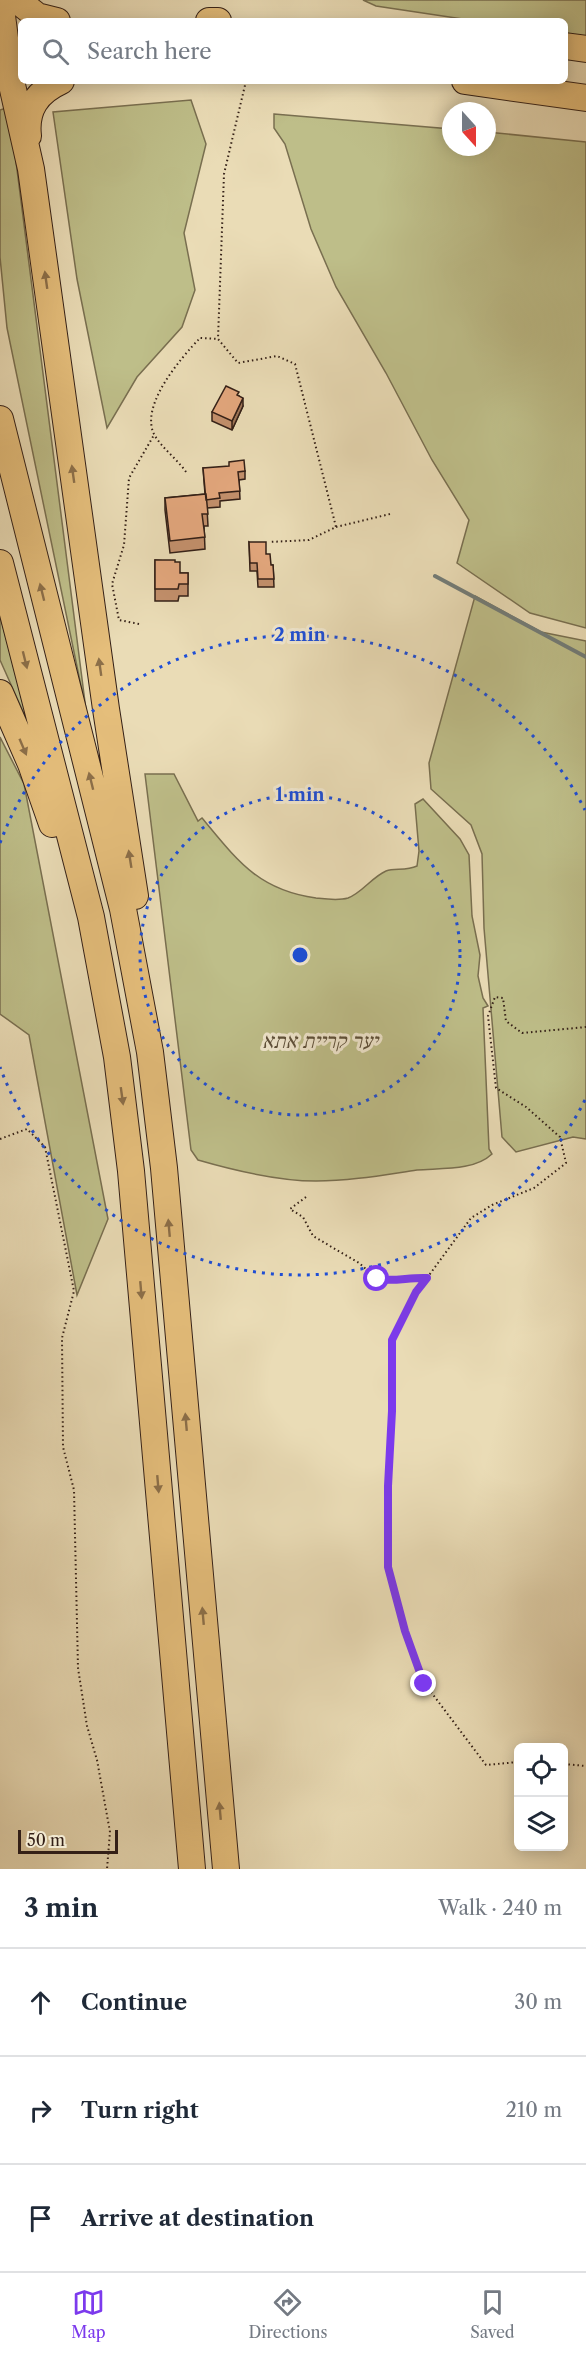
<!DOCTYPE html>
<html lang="en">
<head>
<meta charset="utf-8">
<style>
  :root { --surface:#fff; --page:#f6f6f7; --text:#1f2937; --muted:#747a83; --line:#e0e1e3; --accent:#7c3aed }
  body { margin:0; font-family:"Libre Caslon Text","Frank Ruhl Libre",serif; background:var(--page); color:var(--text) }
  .controls { position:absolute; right:18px; bottom:18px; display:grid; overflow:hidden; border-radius:9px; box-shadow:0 3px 15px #0003 }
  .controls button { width:54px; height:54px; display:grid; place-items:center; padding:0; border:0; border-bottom:2px solid var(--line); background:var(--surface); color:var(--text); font:30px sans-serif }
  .compass { position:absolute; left:442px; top:102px; width:54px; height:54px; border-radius:50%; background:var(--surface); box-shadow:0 3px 15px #0003; rotate:159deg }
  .scale { position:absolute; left:18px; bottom:15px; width:100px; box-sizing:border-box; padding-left:6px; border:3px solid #342017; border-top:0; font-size:16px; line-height:21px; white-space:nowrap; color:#342017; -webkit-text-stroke:4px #f1e8d0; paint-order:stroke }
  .stop { position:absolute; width:18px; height:18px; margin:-14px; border:4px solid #7c3aed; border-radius:50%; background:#fff }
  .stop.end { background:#7c3aed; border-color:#fff; box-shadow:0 2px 6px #0008 }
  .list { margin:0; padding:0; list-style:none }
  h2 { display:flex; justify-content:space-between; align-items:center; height:78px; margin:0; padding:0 24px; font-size:26px }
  h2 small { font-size:20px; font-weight:400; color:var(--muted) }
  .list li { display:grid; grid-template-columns:39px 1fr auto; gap:18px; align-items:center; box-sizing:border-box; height:108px; padding:0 24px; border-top:2px solid var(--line) }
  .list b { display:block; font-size:22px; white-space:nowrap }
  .list em { font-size:20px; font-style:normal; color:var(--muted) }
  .icon { flex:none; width:33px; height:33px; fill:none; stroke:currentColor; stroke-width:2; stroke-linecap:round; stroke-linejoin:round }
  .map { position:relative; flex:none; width:586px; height:1869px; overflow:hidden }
  .search { position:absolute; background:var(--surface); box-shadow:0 3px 15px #0003; left:18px; right:18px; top:18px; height:66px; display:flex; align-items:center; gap:15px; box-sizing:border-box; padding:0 21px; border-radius:9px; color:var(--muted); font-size:22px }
  .sheet { height:402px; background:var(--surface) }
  nav { display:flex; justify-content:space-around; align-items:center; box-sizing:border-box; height:84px; border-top:2px solid var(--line); background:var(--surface); font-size:16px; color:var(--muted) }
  nav a { display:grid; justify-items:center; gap:3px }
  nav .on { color:var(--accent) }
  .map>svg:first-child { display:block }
  .green { fill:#bebe89; stroke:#796f50; stroke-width:1.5 }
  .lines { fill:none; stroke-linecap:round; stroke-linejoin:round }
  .stream { stroke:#727c78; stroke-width:4 }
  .highway-casing { stroke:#342017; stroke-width:28 }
  .path { stroke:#342017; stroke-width:2; stroke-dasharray:1.5 3; stroke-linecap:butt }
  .highway { stroke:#e5be7b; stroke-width:26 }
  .wall { fill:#c3906c; stroke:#342017; stroke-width:1.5 }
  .shaded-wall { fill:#9f7558; stroke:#342017; stroke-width:1.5 }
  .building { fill:#e3a77d; stroke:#342017; stroke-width:1.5 }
  .oneway { fill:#8c6f49 }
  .route { stroke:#7c3aed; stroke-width:8 }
  .ring { fill:none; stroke:#1d4ed8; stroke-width:3; stroke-dasharray:3 6 }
  .labels { text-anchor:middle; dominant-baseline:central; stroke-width:6; stroke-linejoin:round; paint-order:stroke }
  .park-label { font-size:21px; font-style:italic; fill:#5d4f39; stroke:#f1e8d0 }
  .centre { fill:#1d4ed8; stroke:#f1e8d0; stroke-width:3 }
  .ring-label { font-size:18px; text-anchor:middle; font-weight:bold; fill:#1d4ed8; stroke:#f1e8d0; stroke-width:6; stroke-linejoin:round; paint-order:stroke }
</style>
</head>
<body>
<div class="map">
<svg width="586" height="1869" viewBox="0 0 586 1869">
  <rect width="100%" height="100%" fill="#eadcb6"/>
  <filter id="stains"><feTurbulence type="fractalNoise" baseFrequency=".00333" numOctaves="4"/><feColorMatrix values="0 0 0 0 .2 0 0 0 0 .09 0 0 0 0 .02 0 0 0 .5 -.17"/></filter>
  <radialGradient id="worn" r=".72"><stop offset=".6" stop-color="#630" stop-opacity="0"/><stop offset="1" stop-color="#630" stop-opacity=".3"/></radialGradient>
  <!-- green -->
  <path class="green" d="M363,0h223v37l-21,-3v-13h-89l-100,-15z
    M191,100l15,44 -22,89 11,57 -13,37 -45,50 -30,51 -30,-149 -24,-167z
    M9,107l77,603 -79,-382 -7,-71v-147z
    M274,114l177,15v18h36v-15l99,10v486l-56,-15 -73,-50 12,-43 -37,-60 -46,-87 -50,-86 -25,-58 -26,-85 -11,-16z
    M475,596l66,36 45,9v498l-13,-2 -57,15 -14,-15 -18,-209 -2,-74 -11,-29 -40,-36 -2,-26z
    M0,615l29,110 -29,-65z
    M0,737l24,47 84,435 -31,76 -48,-260 -29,-21z
    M145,774h29l24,47 4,-3c35,42 56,72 114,80 9,1 22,3 32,0 14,-5 24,-21 38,-27 9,-3 20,0 31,-5l2,-15 -4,-47 8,-5 37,40 9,16 3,61 8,39 -2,21 5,22 5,8 -5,2 6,141 3,5c-18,17 -51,14 -75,16 -34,5 -67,11 -101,11 -39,0 -80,-10 -118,-21l-7,-10z"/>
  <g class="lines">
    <!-- stream -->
    <path class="stream" d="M435,576l151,81"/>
    <!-- highway casing -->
    <g class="highway-casing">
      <path id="highway" d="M17,0l20,16 20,5
        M0,1l10,75 21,93 75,540 29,187
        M209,21h9
        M565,46l21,3
        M465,81l121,17
        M28,136c-3,-27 9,-44 33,-55
        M0,419l123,490 27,143 14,116 62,701
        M0,563l91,354 26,140 14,114 61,698
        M0,693l31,71 21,60"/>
    </g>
    <!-- path -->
    <path class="path" d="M246,81l-22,93 -6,165 20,24 39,-7 18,8 41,163 -27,13 -40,2
      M186,472c-9,-13 -23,-23 -31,-36 -17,-29 26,-78 45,-98l18,1
      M336,527l54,-13
      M139,624l-20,-4 -7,-36 12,-39 5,-67 25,-43
      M0,1139l27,-10 18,18 29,144 -12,47 1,109 11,43 4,178 9,58 10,34 13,72 -3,37
      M306,1197l-16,12 13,8 10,19 46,27 18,16 18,3 17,-5 15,1 -11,14 -24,48 -4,227 17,64 20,53 61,81 32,-3
      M427,1278l44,-60 21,-13 42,-17 32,-25 -6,-26 -34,-30 -30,-19 -8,-72 7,-19 8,1 3,23 16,12 64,-6
      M564,1764l22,2"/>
    <!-- highway -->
    <use href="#highway" class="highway"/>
  </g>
  <!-- wall -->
  <path class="wall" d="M239,396l4,10 -11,24 -20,-9v-9z
    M203,468l42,3v8l-6,1 1,19 -20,2v6l-13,1 1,18h-4l1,23 -35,4 -5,-43v-12l40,-4z
    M249,542l17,12 5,11h2l1,22h-16l-1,-16h-7z
    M155,560l20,2 5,11h8v23h-9l-1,5h-23z"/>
  <!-- shaded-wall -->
  <path class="shaded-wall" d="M243,398v8l-11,24v-9z"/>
  <!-- building -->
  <path class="building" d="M226,386l13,6 -2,3 6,3 -11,23 -20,-9z
    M244,460l1,11 -7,1 2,19 -21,2 1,5 -14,2 -3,-32 26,-2v-4z
    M206,494l2,20h-6l3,23 -35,4 -5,-43z
    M249,542h17v12h4l1,11h2l1,14h-16l-1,-16h-7z
    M155,560h20v2h5v11h8v11h-9l-1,5h-23z"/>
  <!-- one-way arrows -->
  <defs><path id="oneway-solid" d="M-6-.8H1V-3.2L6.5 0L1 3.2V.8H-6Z" transform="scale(1.5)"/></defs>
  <g class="oneway">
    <use href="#oneway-solid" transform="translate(46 280) rotate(-98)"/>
    <use href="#oneway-solid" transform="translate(73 474) rotate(-98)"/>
    <use href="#oneway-solid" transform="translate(42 592) rotate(-104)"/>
    <use href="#oneway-solid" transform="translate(25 660) rotate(76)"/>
    <use href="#oneway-solid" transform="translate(100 667) rotate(-98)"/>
    <use href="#oneway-solid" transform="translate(23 747) rotate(67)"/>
    <use href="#oneway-solid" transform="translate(91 781) rotate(-104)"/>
    <use href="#oneway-solid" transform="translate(130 859) rotate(-99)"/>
    <use href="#oneway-solid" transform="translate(122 1096) rotate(82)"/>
    <use href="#oneway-solid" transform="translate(169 1228) rotate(-95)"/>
    <use href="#oneway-solid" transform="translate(141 1290) rotate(85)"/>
    <use href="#oneway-solid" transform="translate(186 1422) rotate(-95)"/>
    <use href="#oneway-solid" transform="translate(158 1484) rotate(85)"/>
    <use href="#oneway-solid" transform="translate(203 1616) rotate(-95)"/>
    <use href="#oneway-solid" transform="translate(220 1811) rotate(-95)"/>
  </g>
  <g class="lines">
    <!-- route -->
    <path class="route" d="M377,1279c18,3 32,-2 50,-1l-11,14 -24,48v71l-4,75v81l17,64 19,53"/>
  </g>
  <!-- distance rings -->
  <g class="ring">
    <circle cx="300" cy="955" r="160"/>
    <path d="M585 1100A320 320 0 0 1 0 1067M0 843A320 320 0 0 1 585 810"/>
  </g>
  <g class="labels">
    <!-- park labels -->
    <g class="park-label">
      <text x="320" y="1040">יער קריית אתא</text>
    </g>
  </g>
  <circle cx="300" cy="955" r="9" class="centre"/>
  <g class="ring-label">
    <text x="300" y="641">2 min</text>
    <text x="300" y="801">1 min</text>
  </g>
  <rect width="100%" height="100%" filter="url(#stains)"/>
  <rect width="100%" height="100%" fill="url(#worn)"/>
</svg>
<div class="controls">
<button><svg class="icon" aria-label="locate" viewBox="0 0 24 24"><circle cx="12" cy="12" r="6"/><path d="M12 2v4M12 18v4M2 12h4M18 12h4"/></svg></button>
<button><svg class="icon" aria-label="layers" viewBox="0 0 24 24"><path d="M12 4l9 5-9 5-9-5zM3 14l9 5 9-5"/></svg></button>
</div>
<svg class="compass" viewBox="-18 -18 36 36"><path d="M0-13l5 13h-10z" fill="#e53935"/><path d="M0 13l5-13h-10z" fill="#747a83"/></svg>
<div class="scale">50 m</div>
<div class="stop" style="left:377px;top:1279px"></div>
<div class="stop end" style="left:424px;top:1684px"></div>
<div class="search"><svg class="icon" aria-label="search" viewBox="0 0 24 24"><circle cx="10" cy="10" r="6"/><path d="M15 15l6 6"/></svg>Search here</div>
</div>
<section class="sheet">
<h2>3 min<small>Walk · 240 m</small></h2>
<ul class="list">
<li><svg class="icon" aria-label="ahead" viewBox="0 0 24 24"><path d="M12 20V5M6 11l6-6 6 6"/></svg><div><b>Continue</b></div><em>30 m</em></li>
<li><svg class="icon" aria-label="right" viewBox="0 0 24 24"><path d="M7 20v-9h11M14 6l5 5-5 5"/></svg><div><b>Turn right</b></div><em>210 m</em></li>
<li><svg class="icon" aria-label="arrive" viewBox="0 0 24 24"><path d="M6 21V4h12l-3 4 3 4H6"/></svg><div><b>Arrive at destination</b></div></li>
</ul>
</section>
<nav>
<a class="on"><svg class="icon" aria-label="map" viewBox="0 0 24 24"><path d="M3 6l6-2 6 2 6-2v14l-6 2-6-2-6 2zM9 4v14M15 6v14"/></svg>Map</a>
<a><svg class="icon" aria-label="directions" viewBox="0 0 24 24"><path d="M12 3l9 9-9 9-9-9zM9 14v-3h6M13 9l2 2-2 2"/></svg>Directions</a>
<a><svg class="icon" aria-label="saved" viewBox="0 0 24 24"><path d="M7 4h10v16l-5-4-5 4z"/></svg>Saved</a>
</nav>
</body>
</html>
